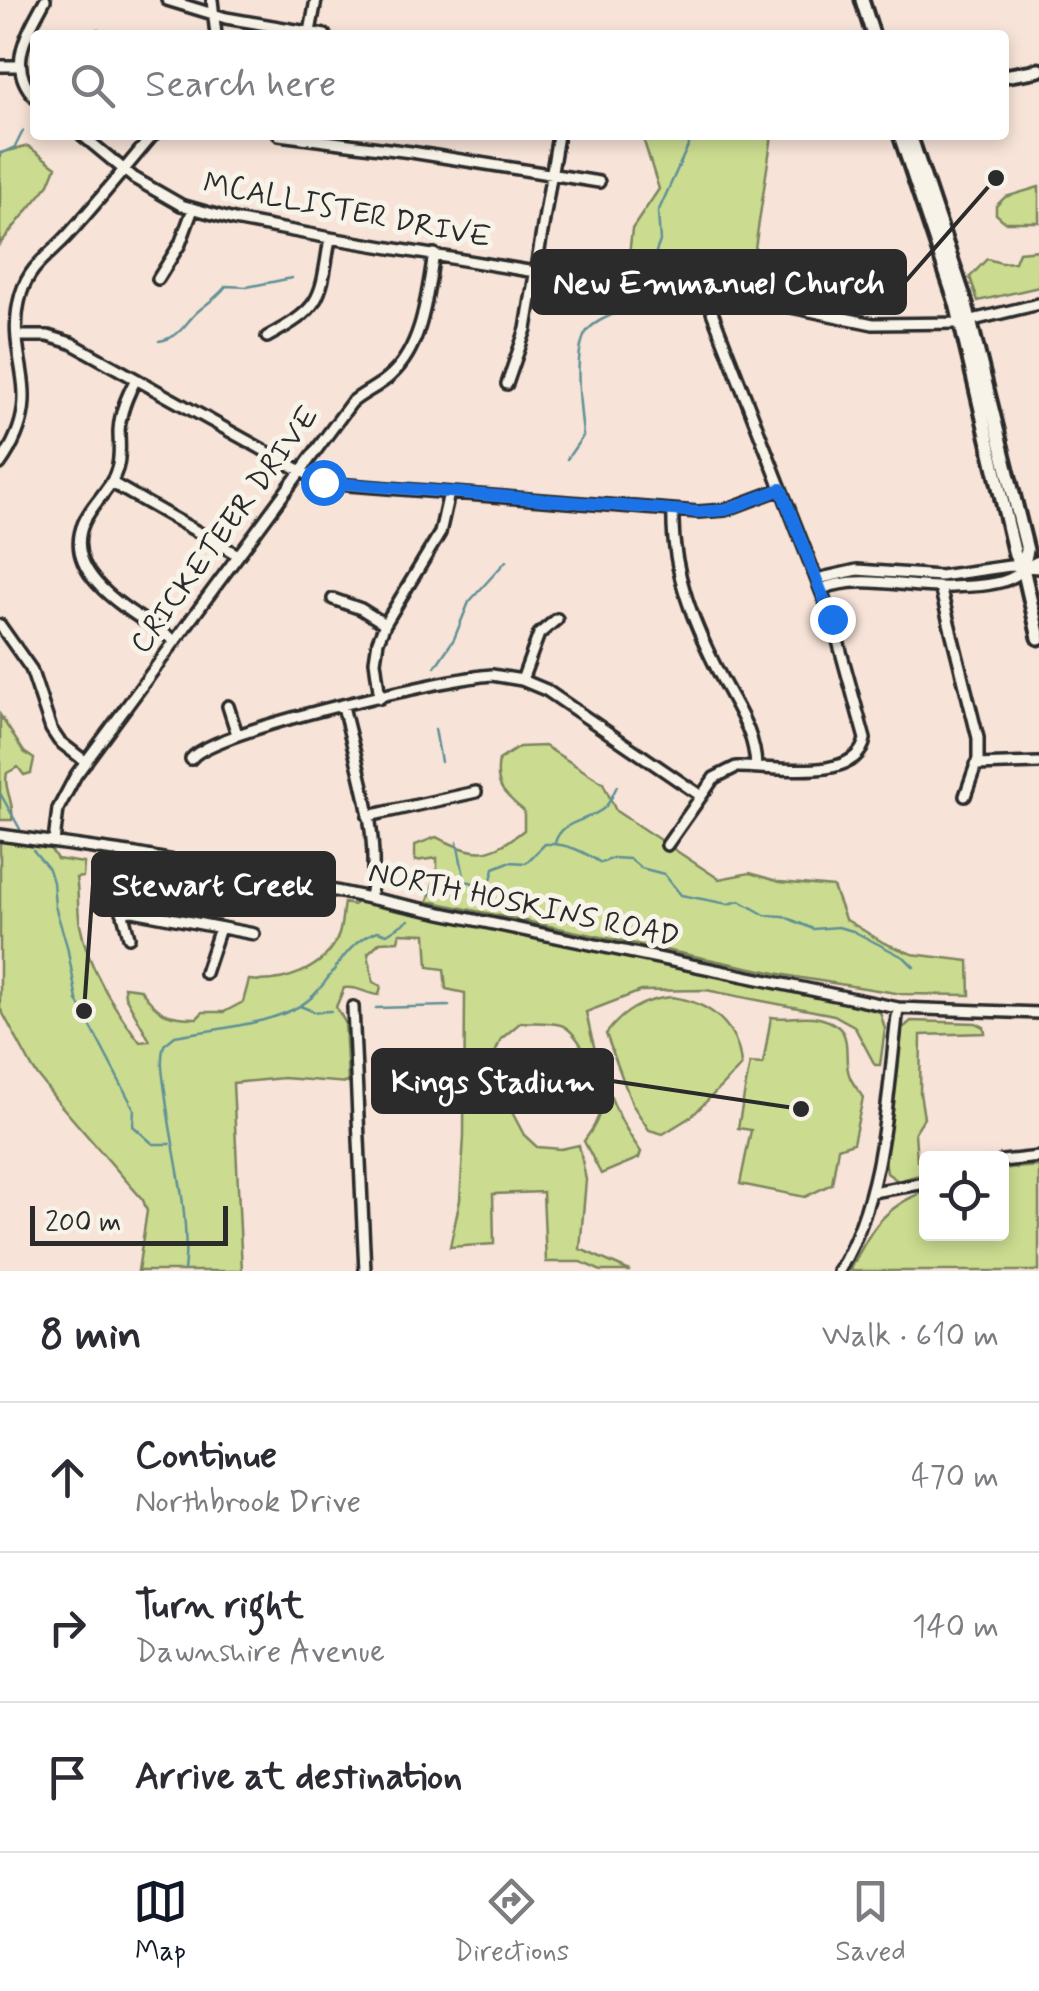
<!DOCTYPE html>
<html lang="en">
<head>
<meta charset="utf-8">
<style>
  :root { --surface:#fff; --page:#f7f7f7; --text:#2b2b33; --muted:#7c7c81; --line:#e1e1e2; --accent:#111827 }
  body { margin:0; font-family:Mynerve,sans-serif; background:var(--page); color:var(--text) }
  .controls { position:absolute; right:30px; bottom:30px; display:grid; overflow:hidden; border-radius:10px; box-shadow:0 5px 15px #0003 }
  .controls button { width:90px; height:90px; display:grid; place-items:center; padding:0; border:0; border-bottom:2px solid var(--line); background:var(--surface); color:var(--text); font:50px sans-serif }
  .scale { position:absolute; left:30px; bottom:25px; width:198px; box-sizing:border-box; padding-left:10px; border:5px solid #2b2b2b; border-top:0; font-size:28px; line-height:35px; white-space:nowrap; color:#2b2b2b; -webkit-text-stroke:8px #f7f3e8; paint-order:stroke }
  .stop { position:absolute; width:30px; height:30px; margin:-22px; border:8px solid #1a73e8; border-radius:50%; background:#fff }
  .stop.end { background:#1a73e8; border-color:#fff; box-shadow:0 2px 10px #0008 }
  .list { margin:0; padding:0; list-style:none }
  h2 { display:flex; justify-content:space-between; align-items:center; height:130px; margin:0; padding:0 40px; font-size:42px }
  h2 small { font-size:32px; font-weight:400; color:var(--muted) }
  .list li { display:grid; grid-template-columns:65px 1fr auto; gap:30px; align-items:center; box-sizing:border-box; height:150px; padding:0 40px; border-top:2px solid var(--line) }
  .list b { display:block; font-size:38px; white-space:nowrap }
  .list p { margin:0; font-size:32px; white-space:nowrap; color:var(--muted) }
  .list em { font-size:32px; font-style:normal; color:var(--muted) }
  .icon { flex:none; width:55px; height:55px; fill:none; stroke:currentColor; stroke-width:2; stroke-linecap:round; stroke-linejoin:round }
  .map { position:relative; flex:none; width:1039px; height:1271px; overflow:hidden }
  .search { position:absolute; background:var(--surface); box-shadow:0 5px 15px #0003; left:30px; right:30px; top:30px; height:110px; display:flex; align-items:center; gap:25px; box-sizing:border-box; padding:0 35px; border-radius:10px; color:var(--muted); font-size:38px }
  .sheet { height:580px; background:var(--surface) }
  nav { display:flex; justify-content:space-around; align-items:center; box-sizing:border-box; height:140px; border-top:2px solid var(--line); background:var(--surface); font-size:28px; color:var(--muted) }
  nav a { display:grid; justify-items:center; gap:5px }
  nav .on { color:var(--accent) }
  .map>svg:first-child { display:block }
  .green { fill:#cbdc90; stroke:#7b845e; stroke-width:2.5 }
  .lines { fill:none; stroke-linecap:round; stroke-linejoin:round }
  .stream { stroke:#609096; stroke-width:2.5 }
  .minor-casing { stroke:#2b2b2b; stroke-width:16 }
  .major-casing { stroke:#2b2b2b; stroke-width:19 }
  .minor { stroke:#f7f3e8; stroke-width:9 }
  .major { stroke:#f7f3e8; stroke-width:11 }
  .route { stroke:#1a73e8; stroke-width:12 }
  .labels { text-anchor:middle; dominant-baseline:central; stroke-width:10; stroke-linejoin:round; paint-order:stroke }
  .street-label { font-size:30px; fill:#2b2b2b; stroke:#f7f3e8 }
  .leader { fill:none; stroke:#2b2b2b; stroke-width:4 }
  .callout-dot { fill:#2b2b2b; stroke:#f7f3e8; stroke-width:4 }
  .callout { fill:#2b2b2b; stroke:#2b2b2b; stroke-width:4 }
  .callout-label { font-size:32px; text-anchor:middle; font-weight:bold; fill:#fff }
</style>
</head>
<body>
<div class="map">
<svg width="1039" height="1271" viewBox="0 0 1039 1271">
  <rect width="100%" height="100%" fill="#f7e3d7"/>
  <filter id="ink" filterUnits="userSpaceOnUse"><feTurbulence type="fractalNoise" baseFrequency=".01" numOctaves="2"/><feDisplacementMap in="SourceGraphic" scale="20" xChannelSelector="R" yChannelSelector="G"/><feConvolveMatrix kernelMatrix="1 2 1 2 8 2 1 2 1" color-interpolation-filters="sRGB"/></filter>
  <g filter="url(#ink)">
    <!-- green -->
    <path class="green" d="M642,135h130l-24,160 -122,-14 6,-52 27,-40z
      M28,146l28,21 -7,17 -49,60v-91z
      M1039,187v35h-34l-9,-8v-8l9,-9z
      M1039,250v37l-61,14 -8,-24 17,-18 14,4 14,-1 4,-10z
      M0,715l24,37 10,7 -3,14 -7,2 -6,-8 -11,6c-4,16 8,30 5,47h-12z
      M545,746l58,37 13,28 103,68 31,-6 30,9 53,5 12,32 39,24 28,11 57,7 1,34 -68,-1 -107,-17 -367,-76 9,-30v-13l-22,3v-16l21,-8c41,19 51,22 88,-7v-19c-20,-17 -30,-24 -25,-51l20,-13z
      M0,840l50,8 7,11 27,4 -1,14 -7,1c3,15 1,32 4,47 8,43 34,83 60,117l10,-1 -25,-45 -1,-9 16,2c18,25 26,29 57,29l6,-6h21l19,-10 6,-22c31,4 77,-9 90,-46 3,-9 3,-21 5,-31l9,2 6,-4 445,91 76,20 5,17 -5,36h-5l-21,-39 -20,-11 -128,-25 -65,1 -55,21c10,49 25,99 55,140l-2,6 -38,16 -17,-33c8,-11 15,-21 17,-35 2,-20 -20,-74 -40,-81 -12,-3 -28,-2 -40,-3l-20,17 -6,14 -2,23 31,59 13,12 24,2 18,-4 7,35 -6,69 50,22h-29l-20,-9h-35l-3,-70 -50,2 1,50 -44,3 10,-47 4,-63 1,-144 -19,-4 -2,-20 -16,-2 -2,-33 -26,-1 -2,8 -18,1 -12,11 5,29 8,4 -2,9c-14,-1 -21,-9 -35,-7l-8,19 9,15 3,61 -65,-5 -50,5 9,188h-104l9,-60 -4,-11 -86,-99 -24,-32 -33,-61z
      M671,997c39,5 68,29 70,69l-49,50 -29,18 -14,-4 -17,-26 -26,-70c17,-23 37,-34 65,-37z
      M771,1017c17,3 32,-3 48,1 41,10 21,37 31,59 3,8 9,13 13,21l-10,45 -15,5 -6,36 -27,13 -65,-13 11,-54 -13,-2 12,-65 13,1z
      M911,1021l65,2 8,4 1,6 -64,2 -1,58 4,25 -9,14 2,29 9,1v11l-28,8 -11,-8 -2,-16 17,-128z
      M1039,1166v105h-189c20,-41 33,-64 76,-80v43h76v-65z"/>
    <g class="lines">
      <!-- stream -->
      <path class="stream" d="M82,35l16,-6
        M0,154l15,-7 8,-16
        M646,279l14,-38 -2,-29 35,-77
        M159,341c20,-3 24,-15 37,-28 11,-10 21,-15 30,-27l21,1 45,-9
        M567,459l16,-23c-2,-25 -11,-84 4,-105 10,-13 36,-20 51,-25l2,-6
        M435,667l19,-28 15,-37 37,-41
        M435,729l6,33
        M0,793l20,36
        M555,843c6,-23 31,-21 48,-34 7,-5 10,-15 14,-23
        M33,850l16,19 4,13 2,24 12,40 10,54 57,109 -1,17 20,18h17
        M465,881l9,2 17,-3 3,-12 15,-6 17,1 19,-19c23,-1 39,8 56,19l12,-5 17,1 11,9 23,6 17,21 47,9 12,-3 25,14 18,1 30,13 25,-2 15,4 52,27 9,9
        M427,893l23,2 13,-7 2,-7 -8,-39
        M300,1006l15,6 16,-1
        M376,1008l73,-2
        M184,1271c7,-59 -11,-114 -18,-172 -2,-18 -7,-37 -2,-54l11,-9c38,-7 108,-12 137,-39 23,-22 34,-56 66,-66l9,3 22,-14"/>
      <!-- minor casing -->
      <g class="minor-casing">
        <path id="minor" d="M167,0l59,18 99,17
          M212,0l4,35
          M310,32l6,-32
          M0,66h19
          M35,97c-30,-31 -7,-65 10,-97
          M82,135l52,43 47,27 53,15 96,18 259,43 173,20 111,23 87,-1 79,-19
          M279,135l132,17 188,30
          M158,279l22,-35 13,-35
          M19,336h29l23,7 252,140 375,29 27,-2 56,-21
          M267,337c57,-31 53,-38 63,-99
          M136,379c-9,17 -16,33 -17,52 0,13 2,25 -2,38 -6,21 -24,33 -33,53 -25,56 55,93 91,119
          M507,384l19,-55 32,-194
          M0,464c51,-73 2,-103 21,-170 9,-29 28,-38 47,-59 29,-32 57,-67 85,-100
          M112,483l126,72
          M673,511c-2,60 22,117 50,170 15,29 32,52 33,86
          M817,579l40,-9 83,6 70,-10 29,2
          M940,587l38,151v21l-13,37
          M821,589c43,-16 86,0 131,-2 17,-1 46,-1 61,-10 10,-5 15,-12 26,-16
          M333,599l28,10 24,15
          M0,625l31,44 20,60 8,12 27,21
          M522,680l17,-46 18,-15
          M380,698l-5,-37 3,-20 7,-17 55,-91 9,-40
          M228,706l9,28
          M343,706c14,62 39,128 27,192
          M191,759c21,-29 257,-81 301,-84l30,5 24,10 155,106
          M975,765l64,-2
          M368,816l108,-24
          M0,835l136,19 171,31 591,123 141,5
          M54,842l4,-33 18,-34 275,-372c12,-11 28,-16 40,-28 32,-29 36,-81 43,-121
          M667,845l47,-67 22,-11c35,-1 121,17 129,-28l-33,-120 -120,-307 1,-16
          M128,853l-9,46 10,38
          M122,912l11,-1 121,23
          M205,973l15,-45
          M353,1007l12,264
          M1002,1161l37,-4
          M872,1192l54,-9
          M839,1271c46,-78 48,-174 59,-263"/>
      </g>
      <!-- major casing -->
      <g class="major-casing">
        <path id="major" d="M862,0l11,35
          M1004,76l35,-6
          M900,135l56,168 59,252 8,13 16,70
          M910,135l55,165 62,250 -4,18"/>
      </g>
      <!-- minor -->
      <use href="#minor" class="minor"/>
      <!-- major -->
      <use href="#major" class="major"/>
    </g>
  </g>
  <g class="lines" filter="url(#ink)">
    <!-- route -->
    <path class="route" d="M323,482l375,30 28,-2 55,-21 51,130"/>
  </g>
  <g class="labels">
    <!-- street labels -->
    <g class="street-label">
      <text transform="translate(347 211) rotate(11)">MCALLISTER DRIVE</text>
      <text transform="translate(225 530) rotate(-54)">CRICKETEER DRIVE</text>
      <text transform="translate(524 905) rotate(12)">NORTH HOSKINS ROAD</text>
    </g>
  </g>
  <!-- callouts -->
  <path class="leader" d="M996 178L905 282M84 1011L93 884M801 1109L612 1081"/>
  <g class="callout-dot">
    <circle cx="996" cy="178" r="10"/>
    <circle cx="84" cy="1011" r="10"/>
    <circle cx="801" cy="1109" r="10"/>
  </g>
  <g class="callout">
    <rect x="533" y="251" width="372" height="62" rx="10"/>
    <rect x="93" y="853" width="241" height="62" rx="10"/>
    <rect x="373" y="1050" width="239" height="62" rx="10"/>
  </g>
  <g class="callout-label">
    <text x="719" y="293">New Emmanuel Church</text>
    <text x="213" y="895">Stewart Creek</text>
    <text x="493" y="1092">Kings Stadium</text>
  </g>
</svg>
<div class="controls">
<button><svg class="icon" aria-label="locate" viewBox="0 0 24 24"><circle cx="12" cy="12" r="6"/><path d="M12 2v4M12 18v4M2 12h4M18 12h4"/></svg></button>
</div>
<div class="scale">200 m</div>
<div class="stop" style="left:323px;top:482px"></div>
<div class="stop end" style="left:832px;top:619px"></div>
<div class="search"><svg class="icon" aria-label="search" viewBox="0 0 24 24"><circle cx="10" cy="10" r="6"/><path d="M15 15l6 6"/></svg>Search here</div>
</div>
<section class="sheet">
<h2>8 min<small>Walk · 610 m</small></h2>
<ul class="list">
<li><svg class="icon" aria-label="ahead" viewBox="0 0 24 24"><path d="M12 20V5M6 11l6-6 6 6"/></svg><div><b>Continue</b><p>Northbrook Drive</p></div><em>470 m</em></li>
<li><svg class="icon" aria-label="right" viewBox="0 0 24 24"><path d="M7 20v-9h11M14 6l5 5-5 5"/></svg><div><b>Turn right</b><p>Dawnshire Avenue</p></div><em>140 m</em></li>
<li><svg class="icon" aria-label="arrive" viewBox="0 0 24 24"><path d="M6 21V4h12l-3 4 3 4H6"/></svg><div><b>Arrive at destination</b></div></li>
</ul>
</section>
<nav>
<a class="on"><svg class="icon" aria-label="map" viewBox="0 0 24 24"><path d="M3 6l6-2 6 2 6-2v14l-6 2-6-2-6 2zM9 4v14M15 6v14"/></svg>Map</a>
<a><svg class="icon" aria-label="directions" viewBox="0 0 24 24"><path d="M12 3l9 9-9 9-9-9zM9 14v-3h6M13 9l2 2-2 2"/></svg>Directions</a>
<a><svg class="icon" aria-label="saved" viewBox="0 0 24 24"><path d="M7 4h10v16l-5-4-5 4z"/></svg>Saved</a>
</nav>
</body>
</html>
